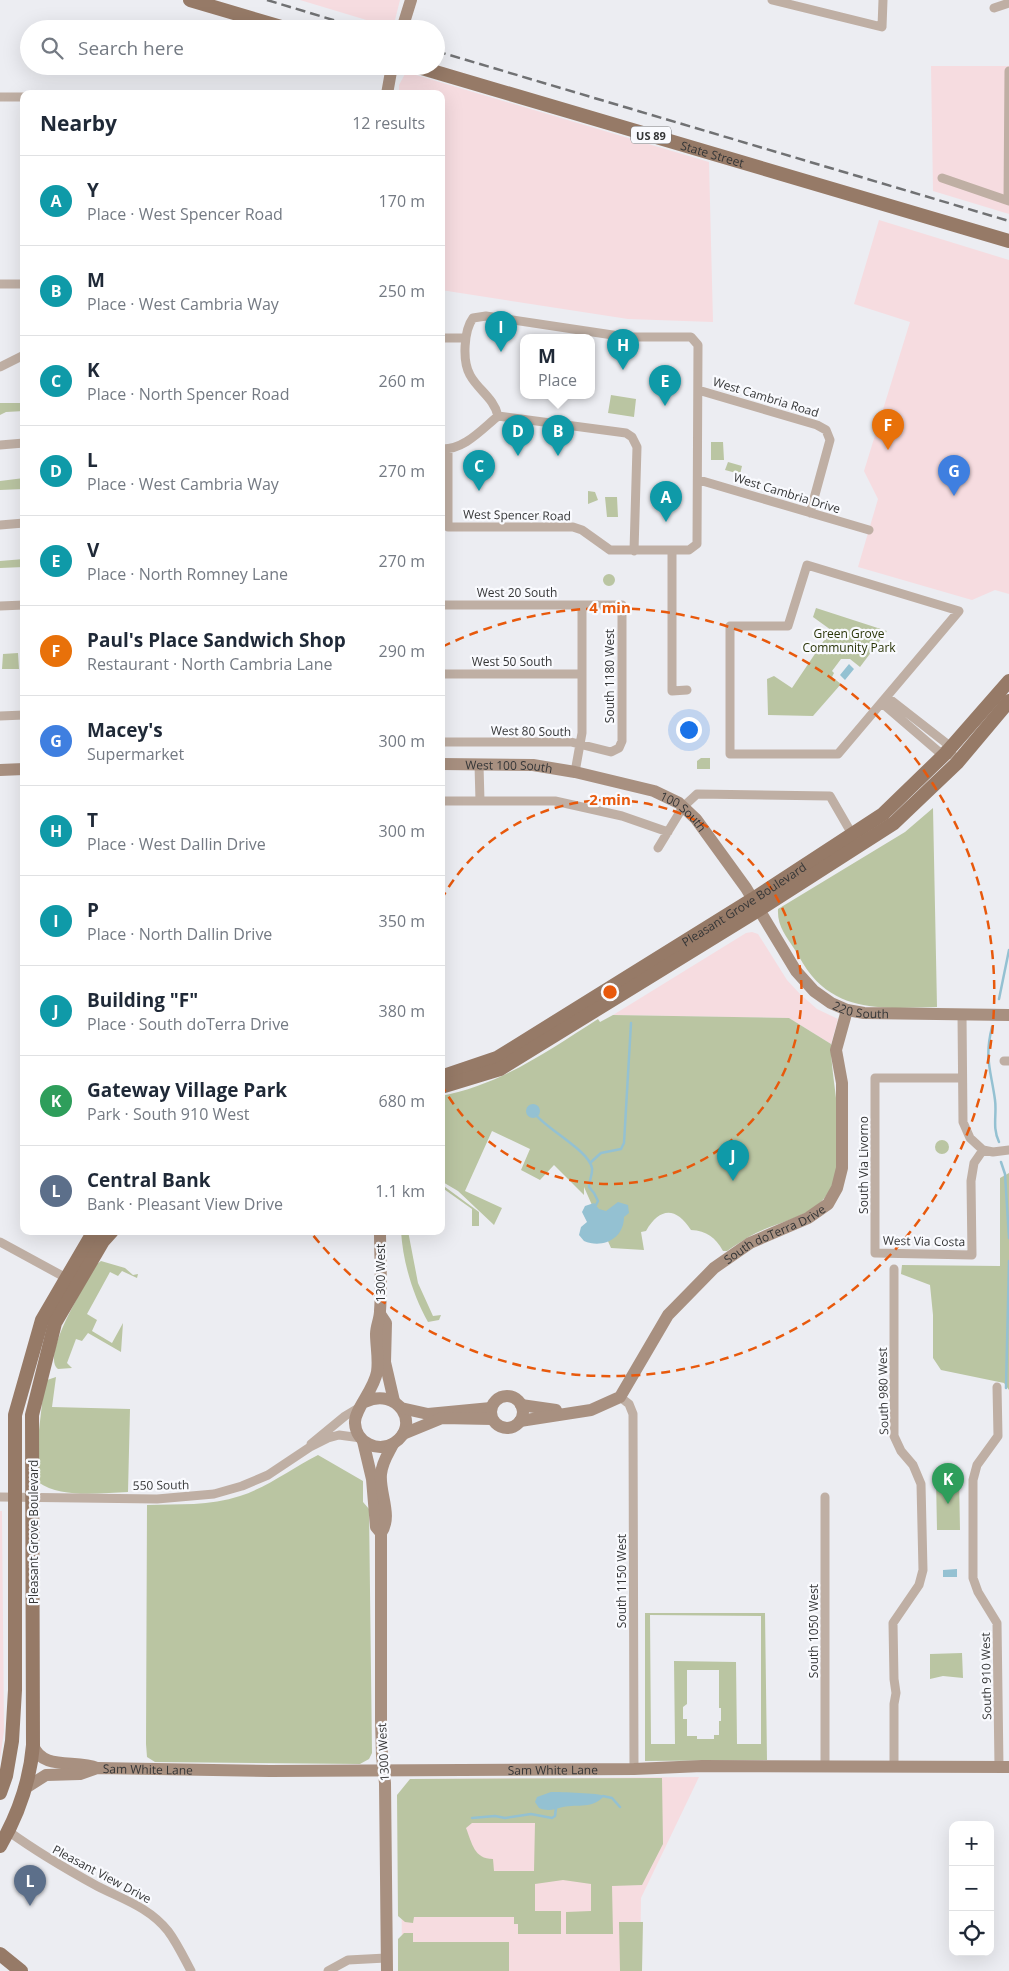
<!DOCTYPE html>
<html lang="en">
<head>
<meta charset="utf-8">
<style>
  :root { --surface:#fff; --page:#f2f2f3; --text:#1f2937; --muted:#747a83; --line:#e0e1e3; --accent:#b45309 }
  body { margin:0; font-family:"Open Sans",sans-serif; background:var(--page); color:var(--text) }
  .controls { position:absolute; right:15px; bottom:15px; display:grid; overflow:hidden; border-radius:10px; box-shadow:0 5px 20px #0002 }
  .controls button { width:45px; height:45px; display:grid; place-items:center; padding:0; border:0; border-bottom:1px solid var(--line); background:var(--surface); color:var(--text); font:25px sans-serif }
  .you { position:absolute; left:688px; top:729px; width:18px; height:18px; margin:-12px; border:4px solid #fff; border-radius:50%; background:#1a73e8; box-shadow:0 0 0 8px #1a73e833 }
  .badge { display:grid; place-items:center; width:32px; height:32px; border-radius:50%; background:var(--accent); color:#fff; font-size:16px; font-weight:700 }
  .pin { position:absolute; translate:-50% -41px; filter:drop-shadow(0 1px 2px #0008) }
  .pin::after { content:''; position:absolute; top:26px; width:18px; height:15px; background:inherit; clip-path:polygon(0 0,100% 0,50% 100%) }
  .popup { position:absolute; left:520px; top:334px; width:75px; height:65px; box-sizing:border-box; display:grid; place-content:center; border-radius:10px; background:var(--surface); filter:drop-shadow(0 1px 4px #0005); font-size:16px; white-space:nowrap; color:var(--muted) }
  .popup b { font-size:19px; color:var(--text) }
  .popup::after { content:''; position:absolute; left:50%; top:100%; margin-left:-10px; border:10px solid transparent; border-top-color:var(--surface) }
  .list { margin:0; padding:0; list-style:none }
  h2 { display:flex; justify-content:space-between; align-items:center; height:65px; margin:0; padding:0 20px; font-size:21px }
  h2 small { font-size:16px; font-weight:400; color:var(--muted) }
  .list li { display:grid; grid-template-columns:32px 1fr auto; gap:15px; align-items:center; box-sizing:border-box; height:90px; padding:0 20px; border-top:1px solid var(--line) }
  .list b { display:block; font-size:19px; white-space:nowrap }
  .list p { margin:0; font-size:16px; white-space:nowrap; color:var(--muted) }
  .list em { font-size:16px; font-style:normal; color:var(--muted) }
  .icon { flex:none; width:28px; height:28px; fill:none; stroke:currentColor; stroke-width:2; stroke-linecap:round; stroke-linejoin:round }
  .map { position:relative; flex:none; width:1009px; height:1971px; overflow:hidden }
  .search { position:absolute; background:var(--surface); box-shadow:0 5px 20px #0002; left:20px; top:20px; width:425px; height:55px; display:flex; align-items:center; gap:12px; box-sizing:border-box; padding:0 18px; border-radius:28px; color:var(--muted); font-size:19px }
  .panel { position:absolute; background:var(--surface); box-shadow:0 5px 20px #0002; left:20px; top:90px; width:425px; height:1145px; border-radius:10px }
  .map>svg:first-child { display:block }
  .commercial { fill:#f6dce0 }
  .green { fill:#bac5a2; fill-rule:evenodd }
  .water { fill:#94c1d2 }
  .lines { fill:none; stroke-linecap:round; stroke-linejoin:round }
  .stream { stroke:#94c1d2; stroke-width:2.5 }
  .street { stroke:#bfafa4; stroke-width:9 }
  .secondary { stroke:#a89080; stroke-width:12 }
  .primary { stroke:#967a67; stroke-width:14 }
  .rail { stroke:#707173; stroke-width:2.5; stroke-dasharray:10 5; stroke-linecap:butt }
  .ring { fill:none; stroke:#e8590c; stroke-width:2.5; stroke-dasharray:9 6 }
  .labels { text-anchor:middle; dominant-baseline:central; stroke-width:4.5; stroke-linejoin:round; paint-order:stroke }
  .shield { fill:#f9fafe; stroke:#707173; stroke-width:1 }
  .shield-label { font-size:11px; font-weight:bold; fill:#353637 }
  .street-label { font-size:12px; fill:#353637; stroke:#f9fafe }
  .park-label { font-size:12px; fill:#2a3508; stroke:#f9fafe }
  .centre { fill:#e8590c; stroke:#f9fafe; stroke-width:2.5 }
  .ring-label { font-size:15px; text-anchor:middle; font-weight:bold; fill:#e8590c; stroke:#f9fafe; stroke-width:4.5; stroke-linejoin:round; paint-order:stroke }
</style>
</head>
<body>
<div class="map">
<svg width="1009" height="1971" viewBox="0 0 1009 1971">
  <rect width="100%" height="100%" fill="#ecedf2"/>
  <!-- commercial -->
  <path class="commercial" d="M300,0h100l-7,28z
    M931,66h78v148l-76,-23z
    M406,72l303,90 4,160 -85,-3 -187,-29v-196h-42v-9z
    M879,220l130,40v334l-14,-4 -23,10 -114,-33 20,-68 -14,-28 46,-149 -56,-18z
    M752,932l6,2 29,46 13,14 17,15 21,10 -7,25 -42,-26 -176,-3 133,-82z
    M0,1511h2l2,220 -4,28z
    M699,1777l-58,121 -1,73h-238l-1,-163 9,-29z"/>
  <!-- green -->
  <path class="green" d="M611,395l25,4 -2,18 -26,-4z
    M0,403h24v8l-18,1 -6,3z
    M711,442h12l1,18h-13z
    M728,462l14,4 -2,8 -15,-4z
    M24,478v11l-24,1v-9z
    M588,491l7,1 3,8 -10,4z
    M605,497h12l1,20h-11z
    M24,559v8l-24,1v-7z
    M603 580a6 6 0 1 1 12 0a6 6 0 1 1-12 0Z
    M816,608l71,23 -27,36 -10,-8h-9l-9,12 2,2 -2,4 9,7 -28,32 -45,-1 -1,-36 7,-3 18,12 39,-58 -18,-13z
    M18,653l1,16h-17l1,-15z
    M701,758h9v11h-13v-8z
    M933,808l4,199c-45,1 -93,7 -125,-31 -7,-8 -12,-18 -17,-26 -9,-14 -18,-24 -17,-41l127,-77z
    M613,1015l176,3 42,26c-1,45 28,131 -16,163 -16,12 -41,17 -59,26 -10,5 -20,12 -29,18h-4c-8,-14 -16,-20 -32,-21 -15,-23 -31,-23 -45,1l-5,1 3,18 -33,-2 -27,-61v8l-30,-30 -14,15 -19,-10 9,-21 -38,-18 -27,60 37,17 -8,17 -36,-34 -17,-10v-85c59,-11 107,-45 157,-77l2,3z
    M935 1147a7 7 0 1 1 14 0a7 7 0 1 1-14 0Z
    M1009,1173v217l-5,-7 -63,-13 -8,-12v-43l-3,-30 -29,-11 1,-9 98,1v-88z
    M441,1184l38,28v14h-7v-17l-31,-22z
    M401,1231h7l10,52 15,33 8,-1 -2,5 -11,2c-15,-27 -25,-59 -27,-91z
    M101,1261l24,7 8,7 5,-1 -1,4 -15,-7 -4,5 -8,-4 -23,42 10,6 -5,11 20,12 11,-20 -2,29 -33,-19 -6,8 -6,-2 -9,24 5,5 -14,1c-18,-13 29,-88 39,-105z
    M56,1377l-4,30 78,2 -2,83c-27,1 -66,7 -90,-10v-43l6,-53 3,-6z
    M318,1455l45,26v21l6,7 3,244 -3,6 -9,5 -205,-2 -8,-5 -1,-13 1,-239c31,-1 63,1 93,-9 28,-9 52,-28 78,-41z
    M936,1478h23l1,52h-23z
    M645,1613h120l2,147 -122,1zM650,1615l111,1v128h-24l-1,-82 -62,-1 1,83h-24zM687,1670h32v38h2v13h-2v14h-5v4h-17v-3h-10v-17h-4v-12l4,-3z
    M962,1653l1,25 -20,-2 -13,3v-25z
    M662,1778l1,66 -21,41 -30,1 1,48h-47v-22l25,-1v-27l-28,-4 -28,4v27h26v23h-43v-10h-4v-7h-100l-1,6 -8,-1 -7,-6 -1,-121 13,-16zM472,1823h63l-1,48h-40l-1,-12c-19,0 -21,-16 -27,-31z
    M619,1922h24l-1,49h-22z
    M404,1933h9v9h96v29h-111v-32z"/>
  <!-- water -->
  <path class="water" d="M849,664l5,5 -9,11 -5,-5z
    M526 1111a7 7 0 1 1 14 0a7 7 0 1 1-14 0Z
    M618,1202l10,3 1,8 -5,4c0,22 -22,32 -40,24l-5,-6 2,-8 6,-5 -5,-10 3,-6 9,-3 5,6 7,2z
    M957,1569v8h-14v-7z
    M551,1792c9,0 49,1 53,4 -11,13 -26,8 -41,11 -9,2 -14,5 -24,1l-4,-6 2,-5z"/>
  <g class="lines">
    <!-- stream -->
    <path class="stream" d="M999,999l10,-49
      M992,1027c-8,32 -1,43 3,73 2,14 -3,28 4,42
      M536,1115c11,14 53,36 56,53 1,6 -3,12 -3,19l5,6 4,8 -3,6
      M1001,1162l4,12 4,64
      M590,1163l11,-10 20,-4 3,-6 7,-120
      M1006,1388l3,-127
      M603,1796l9,2 8,9
      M472,1818l23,-2 10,2 26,-4 21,4 3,-2 1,-8"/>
    <!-- street -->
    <path class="street" d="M772,0l110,27 1,-27
      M994,8l15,-5
      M0,97h24
      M942,178l67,23
      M1008,200l1,-129
      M0,284h24
      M441,338h24
      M0,367l24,-12
      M698,390l119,35 9,5 4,10 -20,73
      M0,445l24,-2
      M441,449c23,1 40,-19 57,-33l128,17 6,4 5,10 -3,104
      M448,449v78h125l9,3 28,20h79l8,-6 1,-199 -7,-8h-65l-140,-21 -13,2c-9,12 -11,43 -3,57 8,15 24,23 28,41
      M699,480l170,50
      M0,525l24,-2
      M672,551v140l15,-1
      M807,565l152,46 -121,143h-108v-128h58z
      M441,605h181v136l-3,7 -8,4 -40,-10h-130
      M0,606l24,-1
      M441,674h141
      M887,697l59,46 1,7 12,11
      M882,703l57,49 8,-2
      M0,716l24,-1
      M479,765l1,36
      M575,772l7,-39v-128
      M441,801h114l67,15 46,16
      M658,848l25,-41 14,-13 133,2 22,38
      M962,1015l1,107 7,16 13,12
      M1004,1061h5
      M962,1078h-87v175l97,2 -1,-74 3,-18 9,-13
      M983,1150l10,2 16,-2
      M0,1242l70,38
      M997,1387l1,49 -21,29 -4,15v98l5,14 19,31 2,144
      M620,1397l9,7 4,10 1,355
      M311,1444l34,-28 15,-9
      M0,1497l157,2 57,-5 28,-8 26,-11 42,-28 18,-9 11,-3 22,3
      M825,1497v269
      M894,1766v-62l2,-11 -2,-14 -1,-56 26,-38 4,-15 -2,-86 -8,-19 -12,-14 -7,-15v-167
      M8,1831c29,21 58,38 89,55 25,13 52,21 71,45 9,12 16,27 23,40
      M328,1971l20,-11 38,-2"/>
    <!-- secondary -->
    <g class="secondary">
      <path d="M402,29l9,-29"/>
      <path d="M387,94l5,-28"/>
      <path id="s1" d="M441,764l92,1 42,7 79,19 25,12 17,16 50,69 50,83 18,20 17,12 16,7 17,3 145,2"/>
      <path d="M0,770l24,-1"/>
      <path d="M380,1314l6,9 -1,39 9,39"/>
      <circle cx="507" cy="1412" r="16"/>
      <path d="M365,1402c32,-16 57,23 29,41 -16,10 -38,0 -39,-20 -1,-13 19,-33 22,-51 2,-13 -1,-26 -1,-38 0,-8 4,-15 4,-23 2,-26 0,-53 0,-80"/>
      <path d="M521,1405l35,5"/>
      <path d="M401,1408l27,6 63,-6"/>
      <path id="s2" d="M520,1421l71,-11 29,-13 48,-82 46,-47 36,-25 58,-25 20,-14 9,-16 5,-20v-85l-6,-33 11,-40"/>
      <path d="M403,1434l39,-16 50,1"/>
      <path d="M363,1441l9,38 4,48 5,6"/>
      <path d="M33,1745c9,26 43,14 64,23"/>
      <path id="s3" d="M24,1789l22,-14 34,-1 17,-6 173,3 364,-2 68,-3 307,1"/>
      <path d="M387,1971l-2,-188 -3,-27 -1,-36v-187c12,-17 -2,-40 0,-59 1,-12 7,-20 12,-30"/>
    </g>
    <!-- primary -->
    <g class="primary">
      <path d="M190,0l98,29"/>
      <path id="s4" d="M415,66l594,175"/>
      <path id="s5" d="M441,1077l56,-19 256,-159 130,-85 62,-60 64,-73"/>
      <path d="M441,1087l59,-18 260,-160 134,-86 63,-60 52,-62"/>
      <path d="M0,1793l6,-17 6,-35 3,-51v-275l27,-95 52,-89"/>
      <path d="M0,1846c18,-31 30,-65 33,-101l-1,-330 23,-92 48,-82 9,-10"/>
      <path d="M0,1954l21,17"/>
    </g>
    <!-- rail -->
    <path class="rail" d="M267,0l96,29
      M436,51l573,170"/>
  </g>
  <!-- distance rings -->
  <g class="ring">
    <path d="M441 900A192 192 0 1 1 441 1084"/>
    <path d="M442 647A384 384 0 1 1 312 1234"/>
  </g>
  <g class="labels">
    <!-- shield labels -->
    <rect class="shield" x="631" y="126.5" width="40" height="17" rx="4"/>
    <g class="shield-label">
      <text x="651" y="135">US 89</text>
    </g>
    <!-- street labels -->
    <g class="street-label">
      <text stroke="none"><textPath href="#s4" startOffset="310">State Street</textPath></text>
      <text transform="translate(766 397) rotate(17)">West Cambria Road</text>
      <text transform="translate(787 493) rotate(17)">West Cambria Drive</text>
      <text transform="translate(517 515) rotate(1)">West Spencer Road</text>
      <text x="517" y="592">West 20 South</text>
      <text x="512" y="661">West 50 South</text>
      <text transform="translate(609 676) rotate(-90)">South 1180 West</text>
      <text transform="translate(531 731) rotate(1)">West 80 South</text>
      <text stroke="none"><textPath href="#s1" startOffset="68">West 100 South</textPath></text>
      <text stroke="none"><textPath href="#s1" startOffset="252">100 South</textPath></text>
      <text stroke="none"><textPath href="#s5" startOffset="350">Pleasant Grove Boulevard</textPath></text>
      <text stroke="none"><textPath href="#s1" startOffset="528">220 South</textPath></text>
      <text transform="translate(863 1165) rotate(-90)">South Via Livorno</text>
      <text stroke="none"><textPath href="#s2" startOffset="334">South doTerra Drive</textPath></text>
      <text transform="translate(924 1241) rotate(1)">West Via Costa</text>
      <text transform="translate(380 1273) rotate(-90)">1300 West</text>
      <text transform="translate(883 1391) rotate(-91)">South 980 West</text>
      <text transform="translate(161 1485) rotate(-1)">550 South</text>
      <text transform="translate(33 1532) rotate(-90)">Pleasant Grove Boulevard</text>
      <text transform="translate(621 1581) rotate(-90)">South 1150 West</text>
      <text transform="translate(813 1631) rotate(-90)">South 1050 West</text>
      <text transform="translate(986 1676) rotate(-91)">South 910 West</text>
      <text transform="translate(383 1752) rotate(-93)">1300 West</text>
      <text stroke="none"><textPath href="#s3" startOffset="129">Sam White Lane</textPath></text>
      <text stroke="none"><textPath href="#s3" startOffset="534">Sam White Lane</textPath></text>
      <text transform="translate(102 1874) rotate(28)">Pleasant View Drive</text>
    </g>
    <!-- park labels -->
    <g class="park-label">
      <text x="849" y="633">Green Grove<tspan x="849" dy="14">Community Park</tspan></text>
    </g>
  </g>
  <circle cx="610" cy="992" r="8" class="centre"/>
  <g class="ring-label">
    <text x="610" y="613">4 min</text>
    <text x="610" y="805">2 min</text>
  </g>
</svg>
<div class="controls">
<button>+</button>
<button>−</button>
<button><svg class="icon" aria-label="locate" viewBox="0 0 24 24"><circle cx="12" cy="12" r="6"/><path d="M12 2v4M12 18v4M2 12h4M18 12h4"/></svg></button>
</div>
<div class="you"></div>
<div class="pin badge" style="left:666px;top:522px;background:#0f9aa8">A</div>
<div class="pin badge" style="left:558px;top:456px;background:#0f9aa8">B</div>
<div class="popup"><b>M</b>Place</div>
<div class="pin badge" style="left:479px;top:491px;background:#0f9aa8">C</div>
<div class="pin badge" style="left:518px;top:456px;background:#0f9aa8">D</div>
<div class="pin badge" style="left:665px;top:406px;background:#0f9aa8">E</div>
<div class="pin badge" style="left:888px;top:450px;background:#e8710a">F</div>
<div class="pin badge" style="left:954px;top:496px;background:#3f7fe0">G</div>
<div class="pin badge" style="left:623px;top:370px;background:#0f9aa8">H</div>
<div class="pin badge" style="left:501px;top:352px;background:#0f9aa8">I</div>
<div class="pin badge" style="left:733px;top:1181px;background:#0f9aa8">J</div>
<div class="pin badge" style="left:948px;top:1504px;background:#2e9e5b">K</div>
<div class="pin badge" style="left:30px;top:1906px;background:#5c6f8a">L</div>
<div class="search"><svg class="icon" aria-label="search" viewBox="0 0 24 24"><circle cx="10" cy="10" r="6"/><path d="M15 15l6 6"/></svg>Search here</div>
<section class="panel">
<h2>Nearby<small>12 results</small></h2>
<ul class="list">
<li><span class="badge" style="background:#0f9aa8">A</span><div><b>Y</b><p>Place · West Spencer Road</p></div><em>170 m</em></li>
<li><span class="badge" style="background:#0f9aa8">B</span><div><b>M</b><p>Place · West Cambria Way</p></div><em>250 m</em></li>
<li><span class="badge" style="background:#0f9aa8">C</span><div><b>K</b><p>Place · North Spencer Road</p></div><em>260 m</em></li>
<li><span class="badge" style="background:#0f9aa8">D</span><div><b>L</b><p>Place · West Cambria Way</p></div><em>270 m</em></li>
<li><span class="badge" style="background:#0f9aa8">E</span><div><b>V</b><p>Place · North Romney Lane</p></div><em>270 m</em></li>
<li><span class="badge" style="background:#e8710a">F</span><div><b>Paul's Place Sandwich Shop</b><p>Restaurant · North Cambria Lane</p></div><em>290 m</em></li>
<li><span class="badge" style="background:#3f7fe0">G</span><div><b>Macey's</b><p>Supermarket</p></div><em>300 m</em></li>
<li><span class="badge" style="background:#0f9aa8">H</span><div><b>T</b><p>Place · West Dallin Drive</p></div><em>300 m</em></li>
<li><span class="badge" style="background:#0f9aa8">I</span><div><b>P</b><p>Place · North Dallin Drive</p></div><em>350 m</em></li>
<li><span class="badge" style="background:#0f9aa8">J</span><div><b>Building &quot;F&quot;</b><p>Place · South doTerra Drive</p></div><em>380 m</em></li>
<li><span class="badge" style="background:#2e9e5b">K</span><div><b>Gateway Village Park</b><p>Park · South 910 West</p></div><em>680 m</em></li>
<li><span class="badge" style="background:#5c6f8a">L</span><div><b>Central Bank</b><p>Bank · Pleasant View Drive</p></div><em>1.1 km</em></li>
</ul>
</section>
</div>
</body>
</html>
